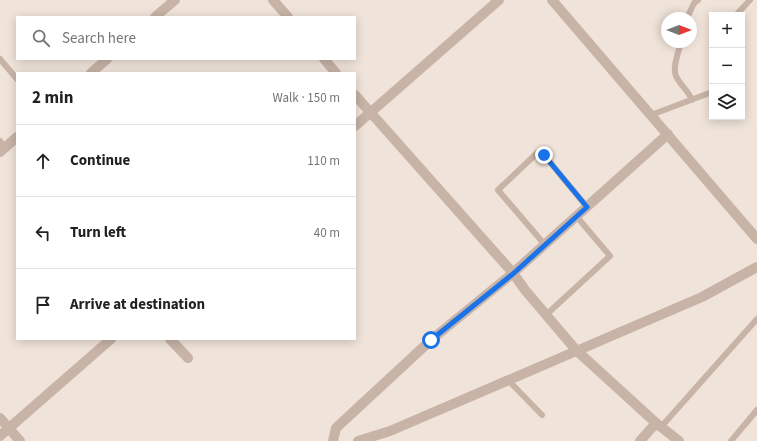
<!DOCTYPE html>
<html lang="en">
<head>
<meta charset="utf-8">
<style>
  :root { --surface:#fff; --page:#f2f2f2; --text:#222; --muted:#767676; --line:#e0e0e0 }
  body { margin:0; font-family:"Source Sans 3",sans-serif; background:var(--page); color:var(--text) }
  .controls { position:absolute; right:12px; top:12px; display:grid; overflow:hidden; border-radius:0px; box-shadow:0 2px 10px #0003 }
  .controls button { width:36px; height:36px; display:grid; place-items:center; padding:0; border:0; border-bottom:1px solid var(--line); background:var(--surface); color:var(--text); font:20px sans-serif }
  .compass { position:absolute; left:661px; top:12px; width:36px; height:36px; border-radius:50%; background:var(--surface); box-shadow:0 2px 10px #0003; rotate:90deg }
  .stop { position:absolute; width:12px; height:12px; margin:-9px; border:3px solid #1a73e8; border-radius:50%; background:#fff }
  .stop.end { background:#1a73e8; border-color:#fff; box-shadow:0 1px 4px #0008 }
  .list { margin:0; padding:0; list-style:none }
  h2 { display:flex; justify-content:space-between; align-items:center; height:52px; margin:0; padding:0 16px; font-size:17px }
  h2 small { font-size:13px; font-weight:400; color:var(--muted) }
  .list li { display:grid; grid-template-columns:26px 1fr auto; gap:12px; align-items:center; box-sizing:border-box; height:72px; padding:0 16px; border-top:1px solid var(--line) }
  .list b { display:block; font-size:15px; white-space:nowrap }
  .list em { font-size:13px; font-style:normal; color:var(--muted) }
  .icon { flex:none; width:22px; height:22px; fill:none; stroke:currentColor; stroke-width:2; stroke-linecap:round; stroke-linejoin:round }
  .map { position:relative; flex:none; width:757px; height:441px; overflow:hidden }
  .search { position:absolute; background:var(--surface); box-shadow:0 2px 10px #0003; left:16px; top:16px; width:340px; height:44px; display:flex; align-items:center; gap:10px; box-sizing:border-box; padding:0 14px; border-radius:0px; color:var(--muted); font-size:15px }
  .panel { position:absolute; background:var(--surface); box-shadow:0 2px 10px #0003; left:16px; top:72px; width:340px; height:268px; border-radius:0px }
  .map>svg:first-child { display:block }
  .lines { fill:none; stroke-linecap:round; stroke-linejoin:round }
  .service { stroke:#c8b3a7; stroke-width:6 }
  .minor { stroke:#c8b3a7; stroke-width:10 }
  .tertiary { stroke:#c8b3a7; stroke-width:10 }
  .route { stroke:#1a73e8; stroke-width:5 }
</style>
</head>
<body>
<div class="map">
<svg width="757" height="441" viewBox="0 0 757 441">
  <rect width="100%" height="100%" fill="#f0e4da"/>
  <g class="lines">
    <!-- service -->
    <path class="service" d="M736,15l14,-15
      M687,18l7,-15 4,-3
      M681,42c-2,9 -9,25 -5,34 4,9 12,14 16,24
      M0,59l17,20
      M651,115l61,-23
      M0,141l5,6
      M545,245l-47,-55 39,-37 7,2 43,52
      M547,314l63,-58 -33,-39
      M508,380l34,35
      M661,427l96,-108
      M731,441l26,-31"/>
    <!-- minor -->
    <path class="minor" d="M273,0l15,17
      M552,0l205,239
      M155,17l20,-17
      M324,59l12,14
      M91,73l16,-14
      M355,95l158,178 12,17 51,60 80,73 23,18
      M355,126l144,-126
      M0,152l17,-15
      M170,339l18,19
      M0,418l20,23
      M0,436l111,-97
      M333,441l3,-13 95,-88 82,-67 155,-139
      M640,441l16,-18"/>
    <!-- tertiary -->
    <path class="tertiary" d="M358,441l32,-10 312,-134 55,-30"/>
  </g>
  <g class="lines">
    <!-- route -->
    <path class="route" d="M431,340l83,-67 73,-66 -43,-52"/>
  </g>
</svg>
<div class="controls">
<button>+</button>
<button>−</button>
<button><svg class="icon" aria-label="layers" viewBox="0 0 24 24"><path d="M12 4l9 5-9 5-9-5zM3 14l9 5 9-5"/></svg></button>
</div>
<svg class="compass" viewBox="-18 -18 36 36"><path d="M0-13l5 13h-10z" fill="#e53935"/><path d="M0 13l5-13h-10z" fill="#767676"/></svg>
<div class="stop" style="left:431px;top:340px"></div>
<div class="stop end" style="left:544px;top:155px"></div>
<div class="search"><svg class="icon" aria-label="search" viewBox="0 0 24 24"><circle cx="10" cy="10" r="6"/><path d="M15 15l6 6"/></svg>Search here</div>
<section class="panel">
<h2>2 min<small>Walk · 150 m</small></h2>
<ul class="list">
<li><svg class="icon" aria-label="ahead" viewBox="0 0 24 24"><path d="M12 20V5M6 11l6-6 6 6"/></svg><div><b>Continue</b></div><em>110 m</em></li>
<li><svg class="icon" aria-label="left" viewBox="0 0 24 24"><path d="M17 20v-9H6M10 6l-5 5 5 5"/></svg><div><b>Turn left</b></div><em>40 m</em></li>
<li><svg class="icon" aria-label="arrive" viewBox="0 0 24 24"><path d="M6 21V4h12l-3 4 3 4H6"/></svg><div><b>Arrive at destination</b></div></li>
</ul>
</section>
</div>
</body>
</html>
